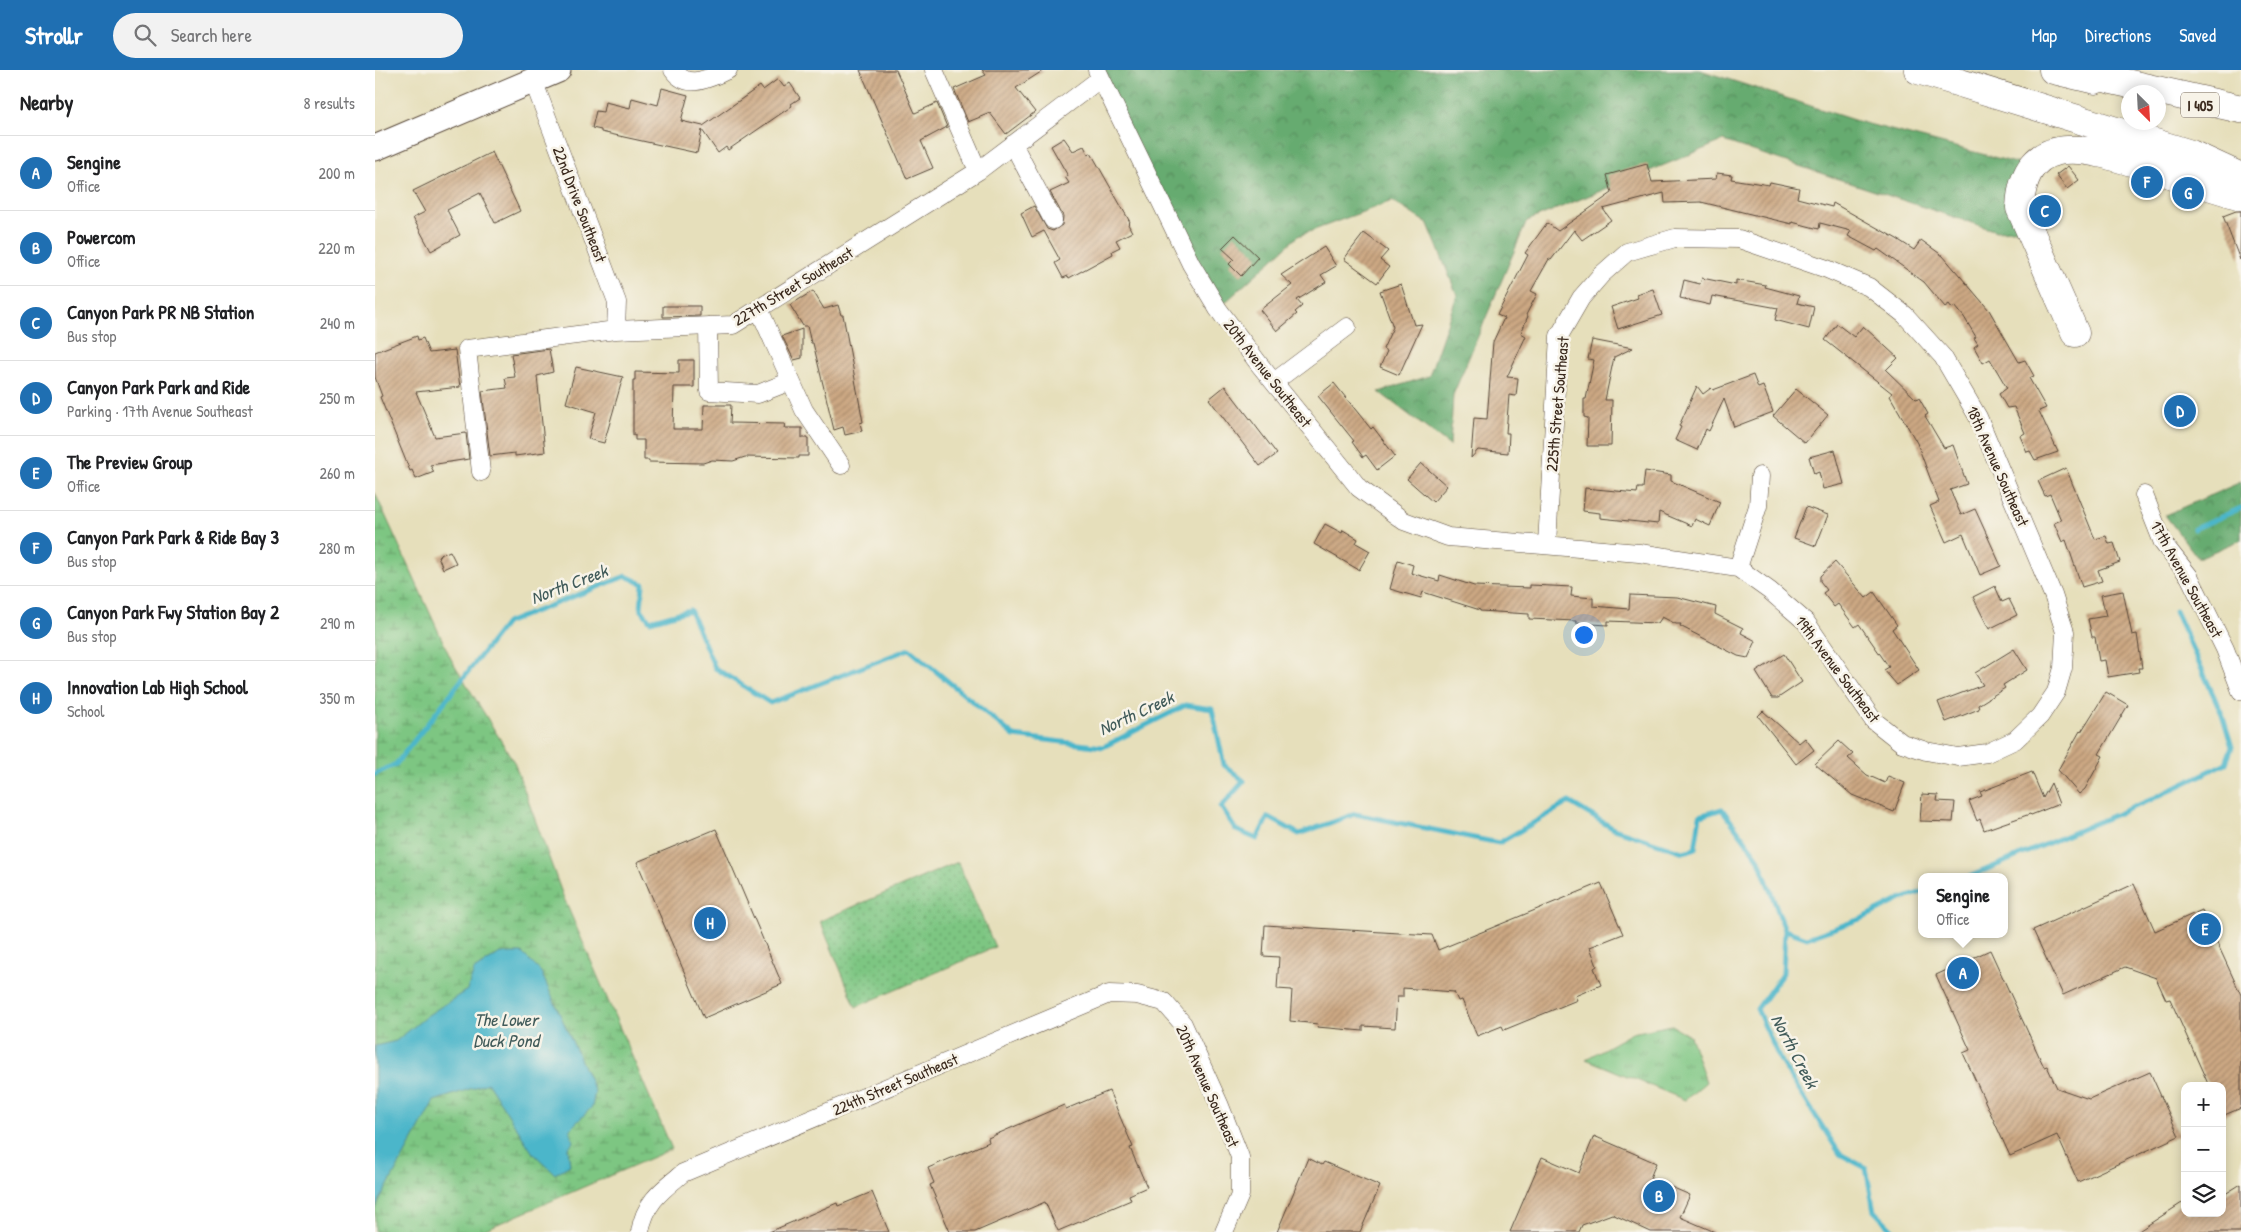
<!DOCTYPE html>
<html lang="en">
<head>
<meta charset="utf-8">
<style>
  :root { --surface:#fff; --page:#f2f2f2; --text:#202124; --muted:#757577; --line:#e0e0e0; --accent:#1f6fb2 }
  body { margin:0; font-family:"Patrick Hand",sans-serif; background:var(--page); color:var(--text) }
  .controls { position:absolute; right:15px; bottom:15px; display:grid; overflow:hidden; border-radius:10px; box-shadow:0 2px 12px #0003 }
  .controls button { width:45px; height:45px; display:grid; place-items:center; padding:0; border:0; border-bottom:1px solid var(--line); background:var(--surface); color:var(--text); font:25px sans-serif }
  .compass { position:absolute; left:1746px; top:15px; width:45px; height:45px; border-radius:50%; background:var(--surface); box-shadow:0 2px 12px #0003; rotate:156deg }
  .you { position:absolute; left:1208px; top:564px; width:18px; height:18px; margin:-12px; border:4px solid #fff; border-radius:50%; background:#1a73e8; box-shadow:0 0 0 8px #1a73e833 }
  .badge { display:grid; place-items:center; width:32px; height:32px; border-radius:50%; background:var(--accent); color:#fff; font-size:16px; font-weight:700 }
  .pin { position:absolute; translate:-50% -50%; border:2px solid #fff; box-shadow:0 1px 5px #0006 }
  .popup { position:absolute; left:1543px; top:803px; width:90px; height:65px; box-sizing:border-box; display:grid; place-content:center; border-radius:10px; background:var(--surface); filter:drop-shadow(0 1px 4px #0005); font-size:16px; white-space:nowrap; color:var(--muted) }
  .popup b { font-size:19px; color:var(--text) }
  .popup::after { content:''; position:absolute; left:50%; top:100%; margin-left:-10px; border:10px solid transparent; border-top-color:var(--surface) }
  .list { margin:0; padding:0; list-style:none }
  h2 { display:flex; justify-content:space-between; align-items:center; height:65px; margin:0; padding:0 20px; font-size:21px }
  h2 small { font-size:16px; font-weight:400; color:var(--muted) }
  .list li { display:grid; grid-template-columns:32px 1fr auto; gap:15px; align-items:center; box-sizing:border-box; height:75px; padding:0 20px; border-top:1px solid var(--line) }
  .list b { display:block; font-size:19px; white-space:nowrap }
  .list p { margin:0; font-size:16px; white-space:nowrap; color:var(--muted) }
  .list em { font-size:16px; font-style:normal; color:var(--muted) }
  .icon { flex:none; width:28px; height:28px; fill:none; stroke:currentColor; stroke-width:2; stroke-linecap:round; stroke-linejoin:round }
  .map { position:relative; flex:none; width:1866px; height:1162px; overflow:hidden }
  header { display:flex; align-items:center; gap:30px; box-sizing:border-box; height:70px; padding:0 25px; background:var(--accent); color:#fff }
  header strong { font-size:24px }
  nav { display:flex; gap:28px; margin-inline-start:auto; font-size:18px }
  .search { width:350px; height:45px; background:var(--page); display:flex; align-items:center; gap:12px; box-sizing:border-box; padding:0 18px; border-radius:28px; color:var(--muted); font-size:19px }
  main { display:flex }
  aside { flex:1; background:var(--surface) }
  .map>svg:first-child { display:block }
  .grass { fill:url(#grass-dots); stroke:#5c7850 }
  .forest { fill:url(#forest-crowns); stroke:#506a47 }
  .wetland { fill:url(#wetland-marsh); stroke:#5c7850 }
  .park { fill:url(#park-tufts); stroke:#5c7850 }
  .water { fill:#4cb6ca; stroke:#447074 }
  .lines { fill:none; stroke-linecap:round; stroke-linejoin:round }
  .stream { stroke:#4cb6ca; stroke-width:5 }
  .building { fill:url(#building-hatch) }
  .minor-casing { stroke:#554536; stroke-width:19 }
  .secondary-casing { stroke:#554536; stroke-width:27 }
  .motorway-casing { stroke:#554536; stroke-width:29 }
  .minor { stroke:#fff; stroke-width:18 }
  .secondary { stroke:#fff; stroke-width:25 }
  .motorway { stroke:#fff; stroke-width:28 }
  .labels { text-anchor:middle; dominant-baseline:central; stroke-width:5; stroke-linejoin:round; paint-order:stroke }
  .shield { fill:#f7f3e8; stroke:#73665b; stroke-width:1 }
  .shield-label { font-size:15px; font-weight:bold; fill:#3b2a1e }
  .street-label { font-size:16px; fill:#3b2a1e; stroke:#f7f3e8 }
  .water-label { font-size:18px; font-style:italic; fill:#415b5a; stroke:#f7f3e8 }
</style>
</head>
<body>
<header>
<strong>Strollr</strong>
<div class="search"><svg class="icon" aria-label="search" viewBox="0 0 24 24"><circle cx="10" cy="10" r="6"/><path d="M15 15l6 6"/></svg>Search here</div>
<nav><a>Map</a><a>Directions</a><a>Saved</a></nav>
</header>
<main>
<aside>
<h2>Nearby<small>8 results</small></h2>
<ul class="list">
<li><span class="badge">A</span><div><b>Sengine</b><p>Office</p></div><em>200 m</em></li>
<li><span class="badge">B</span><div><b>Powercom</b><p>Office</p></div><em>220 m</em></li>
<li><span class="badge">C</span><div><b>Canyon Park PR NB Station</b><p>Bus stop</p></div><em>240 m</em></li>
<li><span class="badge">D</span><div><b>Canyon Park Park and Ride</b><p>Parking · 17th Avenue Southeast</p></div><em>250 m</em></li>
<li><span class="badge">E</span><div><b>The Preview Group</b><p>Office</p></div><em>260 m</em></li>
<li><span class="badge">F</span><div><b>Canyon Park Park &amp; Ride Bay 3</b><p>Bus stop</p></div><em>280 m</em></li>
<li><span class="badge">G</span><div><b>Canyon Park Fwy Station Bay 2</b><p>Bus stop</p></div><em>290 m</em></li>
<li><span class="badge">H</span><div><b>Innovation Lab High School</b><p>School</p></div><em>350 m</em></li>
</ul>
</aside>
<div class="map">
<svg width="1866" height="1162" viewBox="0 0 1866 1162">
  <defs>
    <pattern id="grass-dots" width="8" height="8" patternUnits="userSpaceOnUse" patternTransform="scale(1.25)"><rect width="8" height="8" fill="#7dc682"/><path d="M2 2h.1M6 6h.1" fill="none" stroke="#68a16a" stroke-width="1.8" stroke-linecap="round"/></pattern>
    <pattern id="forest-crowns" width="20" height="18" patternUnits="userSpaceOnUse" patternTransform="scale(1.25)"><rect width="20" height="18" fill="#66ab70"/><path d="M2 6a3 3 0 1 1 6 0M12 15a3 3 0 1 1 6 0" fill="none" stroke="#558b5b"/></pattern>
    <pattern id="wetland-marsh" width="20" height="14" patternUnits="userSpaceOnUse" patternTransform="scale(1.25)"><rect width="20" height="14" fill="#7dc682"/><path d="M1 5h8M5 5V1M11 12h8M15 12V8" fill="none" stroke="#68a16a"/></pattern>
    <pattern id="park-tufts" width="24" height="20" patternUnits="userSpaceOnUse" patternTransform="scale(1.25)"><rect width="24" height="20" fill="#7dc682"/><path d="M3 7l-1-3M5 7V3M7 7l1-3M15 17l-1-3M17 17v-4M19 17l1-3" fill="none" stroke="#68a16a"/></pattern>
    <pattern id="building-hatch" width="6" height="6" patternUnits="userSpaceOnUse" patternTransform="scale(1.25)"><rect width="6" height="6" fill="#cca883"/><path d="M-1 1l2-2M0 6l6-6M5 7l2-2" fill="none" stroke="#a7896b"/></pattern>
  </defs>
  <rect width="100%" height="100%" fill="#f7f3e8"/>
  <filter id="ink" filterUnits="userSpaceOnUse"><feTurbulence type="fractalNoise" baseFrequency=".02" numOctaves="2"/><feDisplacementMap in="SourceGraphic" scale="10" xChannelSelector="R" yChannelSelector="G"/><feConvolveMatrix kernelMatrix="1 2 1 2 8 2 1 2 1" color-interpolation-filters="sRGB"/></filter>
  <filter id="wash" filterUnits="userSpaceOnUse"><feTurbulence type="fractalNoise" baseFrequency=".0096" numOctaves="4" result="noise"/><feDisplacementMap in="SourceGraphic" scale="20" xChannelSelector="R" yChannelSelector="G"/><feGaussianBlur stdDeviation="1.12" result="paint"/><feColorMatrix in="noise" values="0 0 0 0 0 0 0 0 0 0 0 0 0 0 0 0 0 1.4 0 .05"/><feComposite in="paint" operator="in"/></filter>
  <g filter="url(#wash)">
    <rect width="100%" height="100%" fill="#e6dfbb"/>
    <!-- grass -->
    <path class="grass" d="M583,792l37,85 -139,60 -36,-86z"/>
    <!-- forest -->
    <path class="forest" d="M722,0h603l157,51 174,46 -4,62 -31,2 -273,-90 -196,80 -74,174 -3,51 -71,-54 50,-16 28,-81 -29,-71 -36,-23 -94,35 -80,73z
      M1866,412v58l-43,18 -33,-43z"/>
    <!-- wetland -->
    <path class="wetland" d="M0,423l76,166 63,103 49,134 109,253 -193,83h-104z"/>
    <!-- park -->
    <path class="park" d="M1297,955l18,11 16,46 -21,18 -99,-41 46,-26z"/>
    <!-- water -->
    <path class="water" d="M125,883h22l19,19 54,120 -3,15 -22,22 3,13 -5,6 2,17 -15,9 -23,-22 -44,-69 -54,18 -59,108v-163l21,-5 32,-26 39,-25 7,-20z"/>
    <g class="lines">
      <!-- stream -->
      <path class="stream" d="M1819,459l47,-21
        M0,704l21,-10 110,-141 120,-47 17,8 -2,25 9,12 40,-11 25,58 55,35 139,-54 105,87 89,11 83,-42 26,4 12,56 20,16 -23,26 15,23 21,9 11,-22 31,17 56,-20 144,29 70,-41 45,27 69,23 12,-3 5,-33 22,-7 36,49 27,72 -2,43 -26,36 24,53 59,92 26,14 8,43 21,21
        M1594,807l181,-77 76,-37 6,-16 -10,-33 -47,-103
        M1410,860l22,8 56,-20 36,-18 23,-8"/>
    </g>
    <g id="blocks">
      <!-- building -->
      <path class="building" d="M485,0h36l19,43 22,-10 10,24 -26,14 12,27 -26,11z
        M607,0h62l-28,18 19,24 -29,22 -16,-21 -22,9 -14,-33 32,-14z
        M403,9l6,8 6,-4 10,15 -9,6 1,2 -64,44 -2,-3 -8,6 -16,-23 -5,23 -96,-21v-2l-9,-2 4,-17 7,1 2,-10 25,6 2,-10 26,7 4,-17 26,7 -7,26 22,5 57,-40 3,4z
        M689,68l9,13 11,-5 4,8 3,-1 39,69 -2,2 4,8 -16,8 4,7 -8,4 1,3 -44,24 -1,-2 -5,2 -8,-15 5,-3 -16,-29 -12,6 -11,-24 13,-7 13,23 6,2 9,-6 1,-9 -13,-24 19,-9 -4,-6 3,-1 -17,-30z
        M117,82l28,59 -25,12 -15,-30 -33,17 13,25 -29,16 -18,-33 12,-6 -12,-21z
        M1272,94l5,18 64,-3 1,-6 15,2 -1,4 38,6 1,-3 29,6 -2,10 35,9 1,-4 64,36 17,11 7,-10 22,16 46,54 30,52 6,-2 9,16 -5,2 17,30 -7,3 19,41 -23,8 -5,-9 -3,1 -7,-16 5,-3 -11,-26 -7,1 -8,-14 8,-6 -17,-29 -7,4 -9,-16 4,-3 -4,-6 2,-1 -12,-20 -9,-11 -3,2 -3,-4 -4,3 -21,-25 -46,-33 -2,2 -28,-15 3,-5 -31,-8 -1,6 -27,-7v2l-91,-22 -36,1 -1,-10 -61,16 8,11 -29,20 -8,-10 -23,30 -2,-1 -18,32 6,3 -11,21 2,1 -7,17 5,3 -19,41 11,1 -2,18 -7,-1 -3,38h3l-1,20 -30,-3 -7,8 3,-40 13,1 6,-77 11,-24 -7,-3 31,-60 -3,-2 22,-30 11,8 54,-38 -5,-18z
        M1693,96l11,14 -12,9 -11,-14z
        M1861,141h5l-1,49 -17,-44z
        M989,163l24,18 -8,9 9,7 -12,16 -33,-24z
        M860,165l23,22 -17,19 -12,-12 5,-5 -12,-11z
        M949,177l12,19 -15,9 5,7 -29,18 5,6 -7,6 2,2 -20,17 -17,-21 32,-25 -11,-10z
        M1327,208l34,7v-5l30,5 -1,2 34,9 -2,7 17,4 -5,22 -34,-9 3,-12 -66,-12 -2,9 -30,-7 4,-18 16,4z
        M1026,214l13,41 8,-1 -23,51 -19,-8 7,-16 -4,-2 10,-22 -13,-36z
        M1278,219l9,26 -44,14 -7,-22 27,-9 -2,-4z
        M438,221l11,18 14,-4 3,10h2l20,107 -3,1 2,8 -17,4 -2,-8 -9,3 -21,-87h-2l-4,-17h-4l-13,-21z
        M288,236h37v10l-37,1z
        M1462,254l17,13 9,-11 35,32 -12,12 30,29 3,-1 9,16 -3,2 19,32 9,-3 14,39 -17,6 11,25 14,-6 26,57 -21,9 -17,-41 -17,8 -16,-36 9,-4 -22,-59 -27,-47 2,-3 -67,-53z
        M427,259v29l-8,2 -12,-24z
        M42,266l1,4 5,-2 6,15 26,-3 5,37 -44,5 19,45 31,-4 3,26 -39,6 4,7 -18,7 -4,-9 -2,1 -30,-74 2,-1 -7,-19v-25z
        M1217,270l41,8 -19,9 -9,43h7l-1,46h-24l1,-28 -4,-1v-18h2l8,-39 -6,-1z
        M174,279l4,23 -16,4 8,76 -30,4v-3l-25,3 -8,-65 25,-3 -2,-10 10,-1 -4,-23z
        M304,290h15v27h-20l-1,42h30l1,-24h27l-1,18 55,1 -1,4h18v10h6v18h-9v2l-54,-1 -12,4 -21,-1 -9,3 -54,-1v-2h-5v-20h-9v-5h-2v-55h2v-8l44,1z
        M201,297l47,10 -19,66 -16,-4 8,-27 -30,-9z
        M1378,305l5,13 5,-2 10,26 -39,15 -10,-28 -15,32 -3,-2 -9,21 -22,-10 6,-13 -2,-1 18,-40 6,8 8,-6 2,2z
        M959,313l37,46 2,-2 22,29 -18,14 -11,-15 -3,2 -11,-15 2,-1 -36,-45z
        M850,316l52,68 -17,12 -51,-67z
        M1421,319l32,26 -23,28 -32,-27z
        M1460,380l9,34 -21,5 -4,-17 -5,2 -5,-17z
        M1046,393l26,23 -14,16 -26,-23z
        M1691,398l29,71 11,-3 3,8 5,-1 6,19 -22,8 4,11 -20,6 -16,-47 -4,2 -8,-19 7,-3 -11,-26 -5,2 -7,-15z
        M1270,401l26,4v6l49,21 -10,24 -15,-7 -3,7 -33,-14 -1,12 -58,-6v-5l-17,-2 2,-23 52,5 1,-5h5z
        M1431,437l22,8 -12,31 -22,-8z
        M950,454l17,9 1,-3 15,9 -2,4 14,8 -11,19 -45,-26z
        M75,481l6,12 -13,6 -5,-13z
        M1023,490l15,5 -2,8 28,8 1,-6 34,11 56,2v-3l42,2 -1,9 22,2v8l36,3 1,-14 47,2 39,10 -1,7 28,14 -2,5 15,8 -8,17 -10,-2 -58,-30 1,-2h-5l-14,-7 -4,6 -50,-2v4l-32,-2v-2l-47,-2v-5l-49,-3v-1l-57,-18 -2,6 -31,-9z
        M1460,492l31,36 8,-6 23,33 -5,4 27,41 -22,15 -13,-15 5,-3 -30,-43 -4,3 -17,-23 -4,3 -11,-14 4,-3 -7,-9v-5z
        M1620,516l7,16 7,-3 8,16 -28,14 -16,-32z
        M1748,521l9,44 5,-1 5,34h-4l1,4 -31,5 -3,-17 -6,1 -4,-24h-3l-4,-18 18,-3 -5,-21z
        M1639,579l13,21 -24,15 2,3 -27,17 1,4 -33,13 -8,-20 45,-17 -8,-12z
        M1409,584l18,28 -24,16h-6l-16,-26z
        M1731,622l22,13 -29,49 4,2 -18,33 -6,5 -21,-24 22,-39 1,1z
        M1388,641l36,32 6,-5 9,12 -18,14 -38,-48z
        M1464,671l14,13 -5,4 19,17 18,8 3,-7 17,7 -11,29 -42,-17 -37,-31z
        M1657,702l11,26 8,-15 8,21 -28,11 -1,-1 -46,16 -4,-11 -3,2 -8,-20 13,-5 -2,-4z
        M1547,724l16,1 -1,6 18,1 -2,20 -33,-1z
        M341,759l66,155 -78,34 -67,-156z
        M1226,813l22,51 -33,13 7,19 -3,2 7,17 -26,11 2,4 -73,30 -2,-4 -25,10 -15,-36 -4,1 -4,-9 -51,-4v9h-6l-2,31 -32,-2v5l-46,-4 1,-3 -28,-3 2,-31 -15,-1 2,-32 -16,-1 2,-31 167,10 6,15z
        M1759,814l21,47 47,-21 39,85v113l-19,8v-30h-13l-39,-87 -4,1 -10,-22 -31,-11 -62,28 -30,-65z
        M1615,880l54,117 3,-1 10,22 32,11 61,-27 29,64 -101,46 -21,-47 -47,21 -47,-103 7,-3 -34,-75z
        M734,1021l24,56 -3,1 17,39 -18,8 2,5 -73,31 -13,-29 -70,30h-25l-20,-47 4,-2 -6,-15 61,-26 -1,-4 76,-33 2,4z
        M1219,1066l62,27 -6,15 40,17 -10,22 35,15h-64l-39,-18 -30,11 -3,7h-69l32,-75 37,16z
        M933,1088l14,7 2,-3 56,24 -20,46h-83z
        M1866,1114v48h-104l48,-31v12h37v-17z
        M497,1122l17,40h-120l68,-29 1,3z"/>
    </g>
  </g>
  <g filter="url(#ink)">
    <use href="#blocks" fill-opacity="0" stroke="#554536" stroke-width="1"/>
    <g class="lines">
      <!-- minor casing -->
      <g class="minor-casing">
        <path id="minor" d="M298,0c15,21 35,8 55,0
          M559,0l44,101
          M722,0l94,194 27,45 41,55 100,124 45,33 44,16 191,16 99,15 32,23 36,31 67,98 29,23 24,8 32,6 29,-4 28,-13 25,-24 16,-24 7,-24 2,-36 -12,-37 -75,-178 -35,-60 -38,-42 -36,-28 -42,-18 -88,-30 -64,-1 -48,14 -26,23 -20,23 -22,38 -12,208
          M158,10l84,222 -1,28
          M638,74l40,76
          M384,239l45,101 37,55
          M333,256l1,65 49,3 33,-13
          M899,312l73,-55
          M106,402l-14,-123 149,-19 117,-5 245,-154 123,-93
          M1769,425l19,48 26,33 36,73 16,42
          M1363,498l20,-62 2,-30
          M265,1162c5,-30 21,-41 43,-59l426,-179 28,1 27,7 19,22 37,82 20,51v38l-16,37"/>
      </g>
      <!-- secondary casing -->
      <g class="secondary-casing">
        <path id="secondary" d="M0,78l183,-78"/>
      </g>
      <!-- motorway casing -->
      <g class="motorway-casing">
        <path id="motorway" d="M1543,0l273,84 50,23
          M1678,0l42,10
          M1704,0l33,10 129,29
          M1700,263l-55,-125c4,-86 80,-56 133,-39 29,9 59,18 88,27"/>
      </g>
      <!-- minor -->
      <use href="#minor" class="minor"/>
      <!-- secondary -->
      <use href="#secondary" class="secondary"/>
      <!-- motorway -->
      <use href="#motorway" class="motorway"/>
    </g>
  </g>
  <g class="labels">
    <!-- shield labels -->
    <rect class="shield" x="1806" y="22.5" width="38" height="25" rx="4"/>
    <g class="shield-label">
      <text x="1825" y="35">I 405</text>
    </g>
    <!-- street labels -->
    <g class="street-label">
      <text transform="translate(205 134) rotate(69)">22nd Drive Southeast</text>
      <text transform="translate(418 216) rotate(-31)">227th Street Southeast</text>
      <text transform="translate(893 303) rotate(52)">20th Avenue Southeast</text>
      <text transform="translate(1182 334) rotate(-85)">225th Street Southeast</text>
      <text transform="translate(1623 396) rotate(66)">18th Avenue Southeast</text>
      <text transform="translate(1812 509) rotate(61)">17th Avenue Southeast</text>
      <text transform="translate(1463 599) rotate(53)">19th Avenue Southeast</text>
      <text transform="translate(520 1014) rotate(-23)">224th Street Southeast</text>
      <text transform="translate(833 1016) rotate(66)">20th Avenue Southeast</text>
    </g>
    <!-- water labels -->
    <g class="water-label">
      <text transform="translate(194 514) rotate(-21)">North Creek</text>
      <text transform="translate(761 643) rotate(-25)">North Creek</text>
      <text x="131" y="949">The Lower<tspan x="131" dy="21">Duck Pond</tspan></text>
      <text transform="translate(1420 981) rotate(62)">North Creek</text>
    </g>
  </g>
</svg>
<div class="controls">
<button>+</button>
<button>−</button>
<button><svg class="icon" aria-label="layers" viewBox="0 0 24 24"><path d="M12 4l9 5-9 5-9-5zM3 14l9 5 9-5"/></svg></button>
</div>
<svg class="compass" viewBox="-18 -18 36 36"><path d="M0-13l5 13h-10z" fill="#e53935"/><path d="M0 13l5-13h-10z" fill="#757577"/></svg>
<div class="you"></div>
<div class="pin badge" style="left:1588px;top:903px">A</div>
<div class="popup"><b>Sengine</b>Office</div>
<div class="pin badge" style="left:1284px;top:1126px">B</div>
<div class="pin badge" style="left:1670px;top:141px">C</div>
<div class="pin badge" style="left:1805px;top:341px">D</div>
<div class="pin badge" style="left:1830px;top:859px">E</div>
<div class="pin badge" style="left:1772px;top:112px">F</div>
<div class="pin badge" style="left:1813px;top:123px">G</div>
<div class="pin badge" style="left:335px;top:853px">H</div>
</div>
</main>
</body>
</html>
